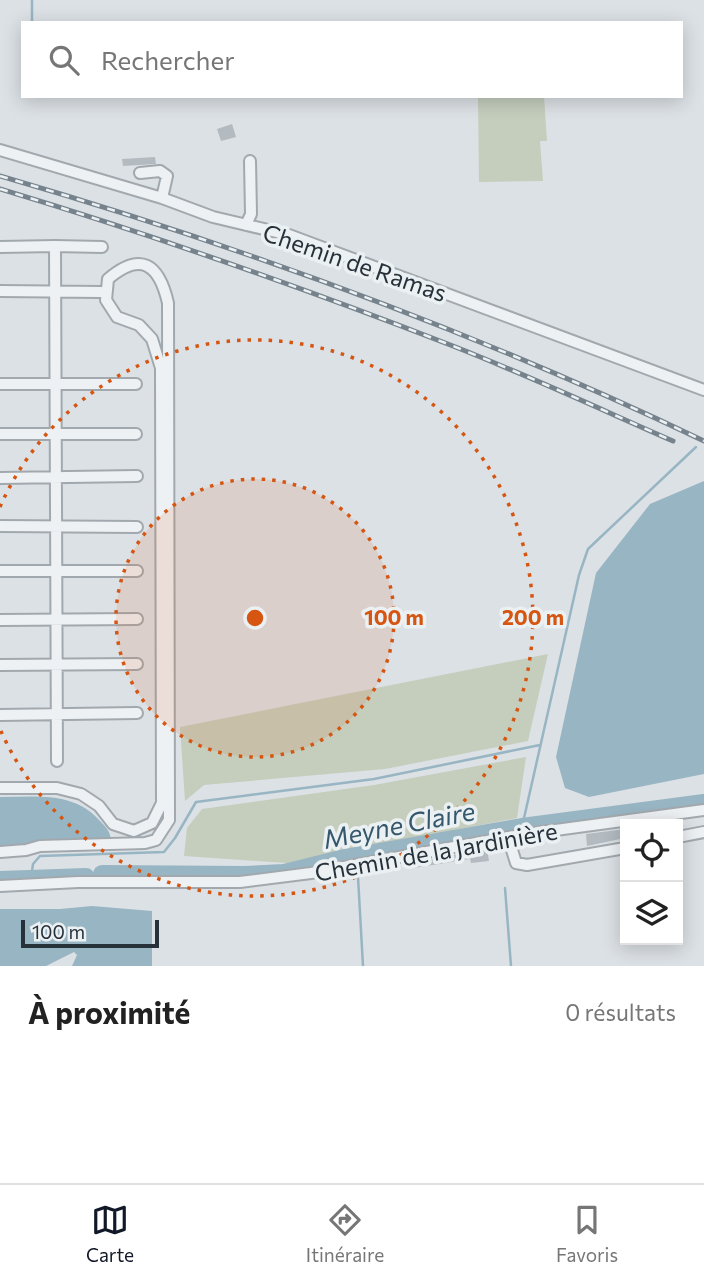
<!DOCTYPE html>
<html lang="fr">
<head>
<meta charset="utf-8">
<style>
  :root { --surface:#fff; --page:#f6f6f6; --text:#222; --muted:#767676; --line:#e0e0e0; --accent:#111827 }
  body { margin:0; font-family:Commissioner,sans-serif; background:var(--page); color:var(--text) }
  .controls { position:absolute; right:21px; bottom:21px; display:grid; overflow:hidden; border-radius:0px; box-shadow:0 4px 18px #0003 }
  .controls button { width:63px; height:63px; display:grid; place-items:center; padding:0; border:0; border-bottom:2px solid var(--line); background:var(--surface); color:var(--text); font:35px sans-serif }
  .scale { position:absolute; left:21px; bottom:18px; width:138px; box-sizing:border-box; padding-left:7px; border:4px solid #27313a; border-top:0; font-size:19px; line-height:24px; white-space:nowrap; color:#27313a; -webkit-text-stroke:5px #ebf0f3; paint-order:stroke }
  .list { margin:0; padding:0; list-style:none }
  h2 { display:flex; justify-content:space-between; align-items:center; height:91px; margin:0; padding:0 28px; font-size:30px }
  h2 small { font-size:23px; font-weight:400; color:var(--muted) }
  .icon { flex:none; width:38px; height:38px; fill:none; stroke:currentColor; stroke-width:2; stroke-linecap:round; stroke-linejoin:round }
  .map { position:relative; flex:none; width:704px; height:966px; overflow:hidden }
  .search { position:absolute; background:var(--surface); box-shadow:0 4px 18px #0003; left:21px; right:21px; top:21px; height:77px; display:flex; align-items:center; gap:18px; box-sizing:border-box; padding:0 24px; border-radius:0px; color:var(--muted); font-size:26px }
  .sheet { height:217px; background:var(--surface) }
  nav { display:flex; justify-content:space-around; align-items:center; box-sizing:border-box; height:98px; border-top:2px solid var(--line); background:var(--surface); font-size:19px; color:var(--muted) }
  nav a { display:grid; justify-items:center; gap:4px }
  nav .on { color:var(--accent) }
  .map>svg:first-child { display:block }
  .green { fill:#c5cebd }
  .water { fill:#98b5c3 }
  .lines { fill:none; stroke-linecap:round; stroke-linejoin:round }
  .stream { stroke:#98b5c3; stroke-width:2.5 }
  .river { stroke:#98b5c3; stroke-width:18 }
  .building { fill:#b3bbc1 }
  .minor-casing { stroke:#a2a9ae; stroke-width:14 }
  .minor { stroke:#eef1f4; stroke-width:10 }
  .rail-casing { stroke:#76838d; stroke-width:5 }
  .rail { stroke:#ebf0f3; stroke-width:2.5; stroke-dasharray:8; stroke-linecap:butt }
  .ring { fill:none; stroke:#d55511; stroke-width:3.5; stroke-dasharray:3.5 7 }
  .labels { text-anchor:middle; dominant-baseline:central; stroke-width:7; stroke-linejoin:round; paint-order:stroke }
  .street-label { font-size:24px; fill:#27313a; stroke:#ebf0f3 }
  .water-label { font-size:26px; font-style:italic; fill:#34576b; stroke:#ebf0f3 }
  .centre { fill:#d55511; stroke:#ebf0f3; stroke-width:3.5 }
  .ring-label { font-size:21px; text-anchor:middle; font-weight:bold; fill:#d55511; stroke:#ebf0f3; stroke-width:7; stroke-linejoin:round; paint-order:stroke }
</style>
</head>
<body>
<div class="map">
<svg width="704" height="966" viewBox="0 0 704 966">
  <rect width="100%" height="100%" fill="#dce1e5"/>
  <!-- green -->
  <path class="green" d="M478,96h66l3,45h-7l3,40 -64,1z
    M548,654l-20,87 -143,28 -181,16 -19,16 -5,-74z
    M526,757l-9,61 -230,45 -103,-7 3,-28 15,-19 172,-24z"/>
  <!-- water -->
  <path class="water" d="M704,481v293l-115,23 -24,-9 -9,-31 40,-184 54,-69z
    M0,797c36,0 74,-6 100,24 6,6 10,10 11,19l-73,1 -20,5 -18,1z
    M92,906l60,5v55h-80l5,-11 -3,-3 -28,14h-46v-57h60z"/>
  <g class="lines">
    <!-- stream -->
    <path class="stream" d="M32,23v-23
      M522,827l57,-252 9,-26 108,-102
      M358,877l5,89
      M31,878l2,-14 7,-8 124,-4 11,-14 21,-36 178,-23 166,-34
      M505,888l6,78"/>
    <!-- river -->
    <path class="river" d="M102,874l142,1 40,-2 61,-15 177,-31 182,-24
      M0,880l86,-3"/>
  </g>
  <!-- building -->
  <path class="building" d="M232,124l4,13 -15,4 -4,-12z
    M155,157l1,7 -33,2 -1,-7z
    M625,829v9l-38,8 -1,-12z
    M487,849l2,12 -18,2 -1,-4 -56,9 -1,-6z"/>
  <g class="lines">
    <!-- minor casing -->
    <g class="minor-casing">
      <path id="minor" d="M0,150l162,48 51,19 76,18 415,155
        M140,173l20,-2 7,5 -5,22
        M246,225l5,-11 -1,-53
        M55,246l47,1
        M0,247l55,-1 2,515
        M0,291l101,1
        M0,384h136
        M0,434h136
        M0,478l137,-2
        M0,526l137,1
        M0,571h137
        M0,620l137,-1
        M0,665l137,-1
        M0,715l137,-2
        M0,788h57l24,6 18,12 14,18 21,7 18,-8 10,-20 -1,-435 -9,-29 -13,-14 -22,-8 -11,-17 2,-21c33,-28 51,-15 60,24l1,517 -13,20 -11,3 -105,3 -14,4 -26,2
        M508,837l8,26 11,2 98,-17
        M678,837l26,-5
        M0,886l78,-4h162l71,-9 215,-39 178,-24"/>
    </g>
    <!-- minor -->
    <use href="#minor" class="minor"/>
    <!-- rail casing -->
    <g class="rail-casing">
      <path id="rail" d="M0,176c241,70 478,157 704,265
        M0,189c153,46 304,99 453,157 74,29 147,63 220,95"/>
    </g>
    <!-- rail -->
    <use href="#rail" class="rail"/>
  </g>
  <!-- distance rings -->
  <circle cx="255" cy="618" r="139" fill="#d55511" fill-opacity=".12"/>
  <g class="ring">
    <circle cx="255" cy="618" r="139"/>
    <path d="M0 507A278 278 0 1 1 0 729"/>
  </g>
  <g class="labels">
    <!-- street labels -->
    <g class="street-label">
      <text transform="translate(355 262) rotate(19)">Chemin de Ramas</text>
      <text transform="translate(436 851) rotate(-10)">Chemin de la Jardinière</text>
    </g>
    <!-- water labels -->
    <g class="water-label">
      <text transform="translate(399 824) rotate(-11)">Meyne Claire</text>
    </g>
  </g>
  <circle cx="255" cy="618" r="10" class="centre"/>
  <g class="ring-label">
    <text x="394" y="625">100 m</text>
    <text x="533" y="625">200 m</text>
  </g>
</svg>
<div class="controls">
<button><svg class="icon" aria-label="locate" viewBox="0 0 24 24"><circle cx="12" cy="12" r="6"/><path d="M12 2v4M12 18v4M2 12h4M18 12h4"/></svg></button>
<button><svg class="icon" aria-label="layers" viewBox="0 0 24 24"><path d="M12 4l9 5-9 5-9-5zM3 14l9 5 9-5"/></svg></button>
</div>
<div class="scale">100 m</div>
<div class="search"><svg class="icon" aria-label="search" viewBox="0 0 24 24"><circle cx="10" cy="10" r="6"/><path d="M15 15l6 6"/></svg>Rechercher</div>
</div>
<section class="sheet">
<h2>À proximité<small>0 résultats</small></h2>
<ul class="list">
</ul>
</section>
<nav>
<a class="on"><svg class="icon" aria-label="map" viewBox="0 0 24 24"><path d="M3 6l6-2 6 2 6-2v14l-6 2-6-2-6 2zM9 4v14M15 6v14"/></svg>Carte</a>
<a><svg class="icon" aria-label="directions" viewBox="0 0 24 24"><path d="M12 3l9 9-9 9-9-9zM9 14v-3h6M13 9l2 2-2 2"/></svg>Itinéraire</a>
<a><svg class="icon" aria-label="saved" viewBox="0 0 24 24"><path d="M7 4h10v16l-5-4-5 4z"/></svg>Favoris</a>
</nav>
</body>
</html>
